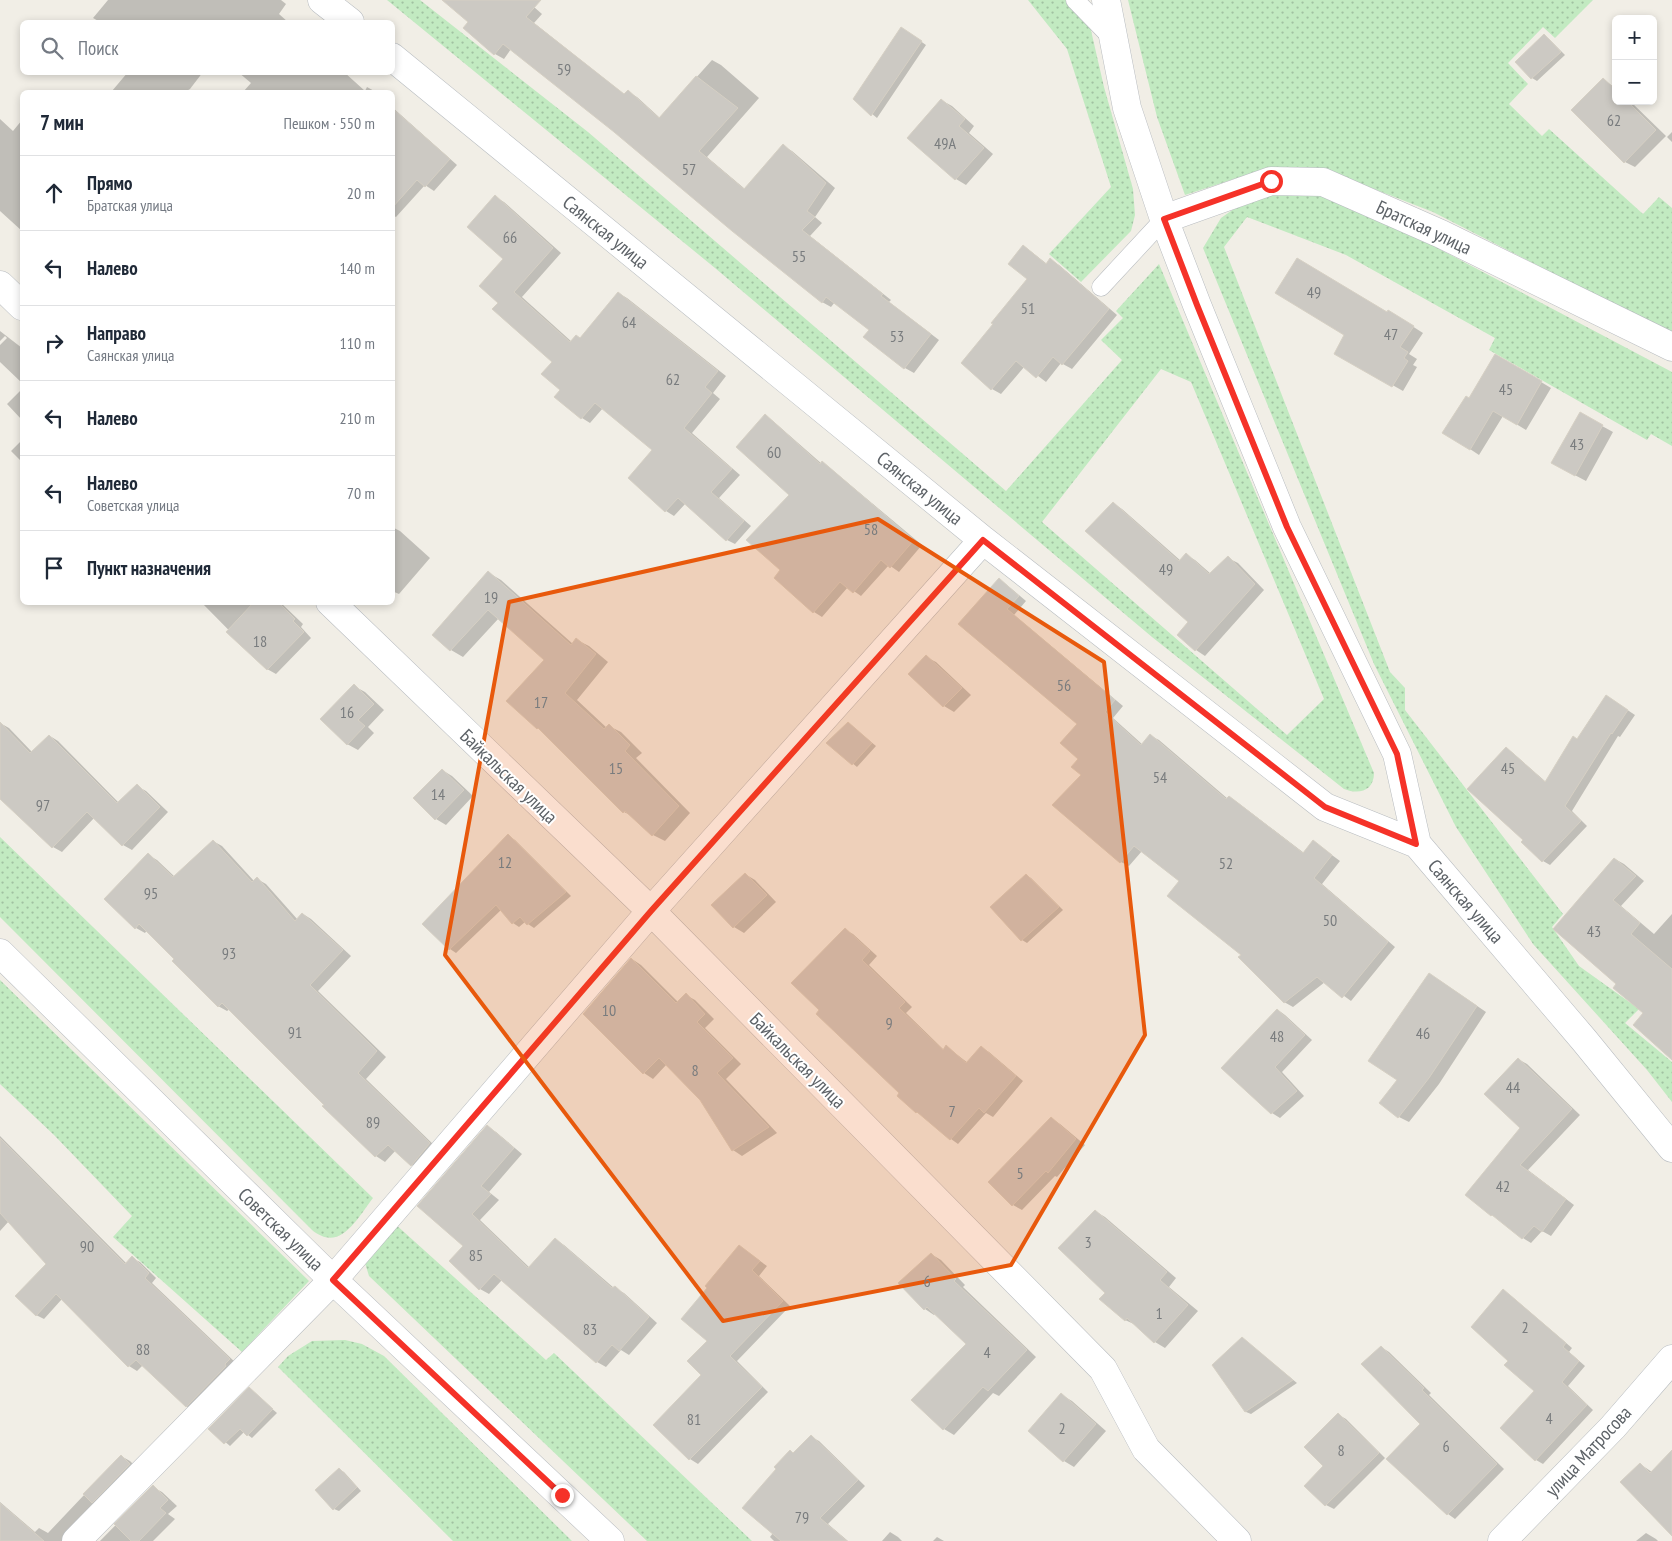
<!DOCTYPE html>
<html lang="ru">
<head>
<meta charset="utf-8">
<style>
  :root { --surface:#fff; --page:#f6f6f7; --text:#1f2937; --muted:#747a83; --line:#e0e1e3 }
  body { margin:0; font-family:"PT Sans Narrow",sans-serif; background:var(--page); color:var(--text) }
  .controls { position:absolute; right:15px; top:15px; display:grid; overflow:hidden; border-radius:8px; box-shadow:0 2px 8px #0003 }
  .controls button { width:45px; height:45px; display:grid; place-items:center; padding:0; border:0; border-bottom:1px solid var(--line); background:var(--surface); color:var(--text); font:25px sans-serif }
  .stop { position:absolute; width:15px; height:15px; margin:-11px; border:4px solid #f53228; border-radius:50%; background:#fff }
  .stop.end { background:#f53228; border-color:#fff; box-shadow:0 1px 5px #0008 }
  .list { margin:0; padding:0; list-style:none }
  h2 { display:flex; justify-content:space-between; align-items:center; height:65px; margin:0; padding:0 20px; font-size:21px }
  h2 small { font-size:16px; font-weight:400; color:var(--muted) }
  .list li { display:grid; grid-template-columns:32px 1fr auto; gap:15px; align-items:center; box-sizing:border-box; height:75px; padding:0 20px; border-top:1px solid var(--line) }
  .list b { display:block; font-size:19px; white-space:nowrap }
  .list p { margin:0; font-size:16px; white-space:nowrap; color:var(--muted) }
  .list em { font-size:16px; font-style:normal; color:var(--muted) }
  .icon { flex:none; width:28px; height:28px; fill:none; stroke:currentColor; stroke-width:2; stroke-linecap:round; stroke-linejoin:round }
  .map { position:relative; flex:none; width:1672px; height:1541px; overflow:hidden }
  .search { position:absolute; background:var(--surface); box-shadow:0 2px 8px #0003; left:20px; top:20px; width:375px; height:55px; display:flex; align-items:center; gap:12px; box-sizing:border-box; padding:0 18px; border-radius:8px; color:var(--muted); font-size:19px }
  .panel { position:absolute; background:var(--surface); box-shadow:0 2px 8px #0003; left:20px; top:90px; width:375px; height:515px; border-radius:8px }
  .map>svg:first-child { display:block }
  .grass { fill:url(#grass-dots); fill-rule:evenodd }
  .shadow { fill:#0003 }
  .building { fill:#ccc9c3; stroke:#d6d0c4 }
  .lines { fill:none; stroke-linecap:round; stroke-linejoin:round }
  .service-casing { stroke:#b8bcc0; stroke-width:19 }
  .minor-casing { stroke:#b8bcc0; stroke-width:29 }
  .service { stroke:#fff; stroke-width:18 }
  .minor { stroke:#fff; stroke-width:28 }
  .route { stroke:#f53228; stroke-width:6 }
  .marked { fill:#e8590c; fill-opacity:0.2; stroke:#e8590c; stroke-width:4; stroke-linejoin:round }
  .labels { text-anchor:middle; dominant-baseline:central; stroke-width:4; stroke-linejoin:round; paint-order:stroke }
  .number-label { font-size:16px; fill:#797c7e }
  .street-label { font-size:19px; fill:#5d6267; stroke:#fff }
</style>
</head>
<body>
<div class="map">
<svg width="1672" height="1541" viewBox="0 0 1672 1541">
  <defs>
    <pattern id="grass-dots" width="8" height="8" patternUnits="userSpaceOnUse" patternTransform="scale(1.25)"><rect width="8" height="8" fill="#c2eac1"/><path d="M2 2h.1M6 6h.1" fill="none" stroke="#a1c1a1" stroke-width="1.8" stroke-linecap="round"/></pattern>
  </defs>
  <rect width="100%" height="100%" fill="#f1eee6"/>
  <!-- grass -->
  <path class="grass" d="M387,0h33l168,132 418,359 116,-131 -21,-20 22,-22 -7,-7 43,-47 215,509c0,18 -15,22 -30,16l-192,-152 -437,-369zM1161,369l30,13 133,317 -37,36 -245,-213z
    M1028,0h56l20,87 29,102 2,26 -4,16 -50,51 -32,-28 62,-67 -44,-138z
    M1128,0h465l-38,38 -12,-11 -35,36 20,21 -19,20 33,32 7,-7 94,85 16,-17 13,11v126l-239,-122 -100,-39 -45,-4 -51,9 -52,17 -28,-78z
    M1277,193l62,3 333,176v74l-21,-12 -4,6 -158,-90 6,-12 -149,-83 -99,-38 -23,30 166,425 15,16v22l158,204 -11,13 27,39 60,43 -14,14 47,39v40l-25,-32 -114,-126 -77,-117 -82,-163 -171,-416 18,-30 24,-17z
    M0,837l373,361c-16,21 -33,55 -61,32l-312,-313z
    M0,980l309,301 -67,71 -129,-115 19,-21 -78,-81 -54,-51z
    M394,1223l152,137 8,-7 198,188h-105l-278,-265 -4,-13z
    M345,1340l17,4 22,12 188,185h-119l-175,-174 10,-11 24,-15z"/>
  <!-- shadow -->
  <path class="shadow" d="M108,0h173l5,4 -7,10 9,8h-188l-7,-4z
    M444,0h82l16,14 -8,9 91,72 3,-3 9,5 23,21 52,-58 9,5 38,33 -52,59 38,32 38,-43 9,5 43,37 -20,29 7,6 -12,13 81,64 -2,2 50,38 -25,33 -9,-5 -34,-38 -36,-28 -4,5 -9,-5 -207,-171 -104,-82 -7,10 -9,-5 -25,-32z
    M906,31l20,14 -49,73 -23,-19z
    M1544,36l5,3 16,16 -28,26 -5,-3z
    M128,72h75l-13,17 -5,3h-71l-2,-1z
    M238,72h106l21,19 2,-4 9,5h-133l8,-9z
    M1603,80l13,8v13h14l36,35 -31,31 -10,-5z
    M941,100l11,6 22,20 -5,7 24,21 -27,31 -10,-6z
    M392,107l65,58 -23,26 -9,-6 -29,32 -4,-2z
    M0,119l13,12 9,-11v111l-22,-20z
    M1672,132v10l-5,-5z
    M495,197l9,5 57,51 -39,44 50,45 8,-3 38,-46 9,5 99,78 -13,17 7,6 -28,34 48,42 -21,23 32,28 -16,18 -8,-4 -41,-37 -12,13 -8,-5 -12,-61 -51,-42 -13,15 -8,-5 -26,-21 6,-7 -8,-28 -54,-59 5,-44z
    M1024,246l23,18 4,-4 8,5 58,50 -45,54 -11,-6 -15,19 -21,-16 -24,28 -9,-5 36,-110z
    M1398,317l25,16 -14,21 8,5 -4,6 4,2 -14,24 -67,-38z
    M0,331l22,17v35l-22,-21v-17l7,-7 -2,-2 -5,5z
    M1496,355l55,33 -25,42 -23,-14 -24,39 -9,-6 -1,-49z
    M22,389v31l-15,-16z
    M1580,414l33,18 -27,49 -34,-18z
    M765,416l8,5 49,43 8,4 92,77 -23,27 -10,-7 -28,31 -13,-9 -26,30 -8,-5 -32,-42 9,-76z
    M22,440v22l-11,-11z
    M1113,503l9,6 59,52 5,-6 9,5 16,14 17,-16 10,5 26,27 -59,66 -9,-6 -6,-28z
    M392,527l8,4 30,27 -31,36 -7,-3z
    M489,573l12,7 72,64 4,-4 12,6 19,16 -31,38 30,28 2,-2 12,6 21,21 -6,5 54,55 -25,28 -12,-6 -19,-18 -10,-5 -80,-80 -6,-4 -30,-27 38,-41 -47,-42 -36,39 -12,-7 -17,-15z
    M999,580l8,5 19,16 -12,14 109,91 -10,12 30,27 8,-9 8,4 69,59 1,-2 8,5 67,51 9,-12 27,20 -18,23 73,63 -44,54 -26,-19 -32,25 -9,-5 -104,-121 -38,-30 -13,15 -8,-4 -38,-87 -3,-16 -2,-35 -119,-100z
    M201,602h79l23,22 -2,3 10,11 -35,36 -9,-5z
    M926,657l10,5 35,33 -17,17 -10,-6 -34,-33z
    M354,686l11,6 19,18 -16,17 6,6 -16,17 -11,-6z
    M1614,701l21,14 -15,22 -2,-1 -46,75 15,15 -37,39 -7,-4 -18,-21 -19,-92 7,5 33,29 32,-42z
    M0,723l9,5 23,24 18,-16 8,5 61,62 18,-17 9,5 22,21 -36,38 -9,-5 -28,-28 -33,35 -9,-5 -53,-50z
    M848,723l28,23 -19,21 -29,-24z
    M442,770l10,6 21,20 -27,29 -10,-6z
    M509,836l6,4 56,56 -37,32 -9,-6 -6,5 -6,-4 -12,-13 -45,43 -6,-4 -26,-25z
    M213,841l9,5 32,35 3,-2 9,5 32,36 5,-6 8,5 40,37 -33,35 68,66 -20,22 72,70 -18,21 -8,-5 -16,-15 -11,12 -9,-6 -52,-50 1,-1 -95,-96 -3,2 -9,-5 -71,-76 -2,3 -9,-5 12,-73 9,5 18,17z
    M1615,859l9,5 20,17 -23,25 33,28 18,-20v142l-27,-43 -27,-29 -63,-55z
    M745,874l10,6 21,22 -32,31 -10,-6 -21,-22z
    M1026,875l5,3 32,32 -36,33 -5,-3 -30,-33z
    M845,930l8,4 24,22 -8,9 43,42 -6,6 38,37 3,-3 21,16 14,-15 7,4 34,29 -30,36 -7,-4 -28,31 -7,-5 -27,-23 -8,-4 -15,-19z
    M632,959l9,6 37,37 8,-7 9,5 19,19 -9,9 36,36 -15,15 51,54 -35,23 -9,-6 -32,-50 -34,-36 -14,15 -9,-6 -59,-59z
    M1439,980l47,32 -47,72 -30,38 -10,-5z
    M1278,1010l7,5 27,25 -30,32 22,24 -24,22 -8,-5 -49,-45z
    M1518,1059l9,5 53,51 -52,55 46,35 -23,31 -9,-5 -11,12 -8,-5 -22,-18 -9,-5 -26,-21 56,-66z
    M1051,1118l9,6 25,21 -28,32 -2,-1 -33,34 -9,-5 -23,-23z
    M487,1127l9,5 26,22 -33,38 10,8 -19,20 50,48 25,-29 9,6 50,43 10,5 33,30 -28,32 -8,-5 -15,17 -9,-5 -95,-82 -13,14 -9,-5 -15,-43z
    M0,1136l127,128 5,-6 8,4 16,16 -4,5 85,81 -43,47 -8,-5 -43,-41 -6,6 -8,-5 -67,-67 -18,20 -8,-4 12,-51 -39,-43 -9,10z
    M1095,1211l10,6 71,61 -7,9 29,24 -33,37 -10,-6 -19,-17 -11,-5 -18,-28z
    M739,1246l28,20 -8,10 31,30 -53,55 31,31 -70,72 -8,-5 -36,-34 49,-50 6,-34v-53z
    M931,1254l10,6 24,25 -2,2 73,70 -37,39 -6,-3 -39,42 -10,-6 -31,-29 55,-56 -32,-31 -2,2 -9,-6z
    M1510,1295l62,53 -3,4 16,14 -17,20 25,24 -50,54 -7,-4 -34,-32 33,-37 -26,-30z
    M1242,1338l55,45 -46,31 -5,-2 -32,-47z
    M1381,1347l8,5 42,41 -2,2 75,74 -49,50 -7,-5 -27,-90z
    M249,1389l28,24 -25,25 -8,-6 -14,14 -20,-17z
    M1062,1395l10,6 34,30 -32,36 -10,-6z
    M1339,1415l7,4 39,39 -51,51 -8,-4z
    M811,1437l8,4 46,45 -37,38 20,17h-74l-4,-4 3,-4 21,-79z
    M1672,1452v83l-32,-71 12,8z
    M121,1456l9,5 8,8 -67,72h-71v-39l35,30 4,-4 9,5z
    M339,1469l5,3 17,19 -22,20 -5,-2z
    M153,1487l9,5 15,14 -9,8 7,5 -22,22h-53z
    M890,1532l8,5 4,4h-20z
    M1646,1533l10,6 2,2h-22z
    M937,1537l7,4h-11z"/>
  <!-- building -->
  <path class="building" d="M442,0h99l-15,17 98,77 4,-4 31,28 37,-42 42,32 -39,43 45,38 39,-45 43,39 -19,28 8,6 -13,13 81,64 -2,2 50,38 -27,35 -41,-32 6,-7 -43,-33 -4,6 -90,-72 -118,-99 -111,-88 -9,11 -31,-27 5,-6z
    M901,27l21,14 -51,75 -18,-17z
    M1544,34l17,18 -30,27 -16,-17z
    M1603,78l13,12v11h11l29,29 -32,33 -53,-53z
    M941,99l24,20 -6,7 25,22 -29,32 -48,-42z
    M392,108l58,51 -25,28 -8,-7 -25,28z
    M495,195l58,53 -39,44 56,50 6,-7 4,3 38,-46 100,79 -13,16 7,6 -28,35 48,41 -21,23 33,29 -18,20 -48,-43 -13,14 -37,-34 24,-28 -57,-47 -14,16 -27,-22 6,-7 -19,-16 11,-12 -60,-53 6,-6 -19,-17 24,-27 -36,-32z
    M1023,245l23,19 4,-6 59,51 -47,56 -9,-8 -17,21 -20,-17 -25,29 -30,-27 32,-39 -2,-1 36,-44 -19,-15z
    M1297,258l90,54 1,-2 26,16 -14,21 8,5 -4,6 4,3 -16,26 -58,-33 10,-19 -69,-42z
    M1495,354l47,27 -25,44 -24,-14 -23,39 -28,-17 24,-37 3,2z
    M1580,412l23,13 -28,51 -24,-13z
    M765,414l55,50 2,-3 92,79 -24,28 -9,-8 -28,33 -13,-11 -27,31 -39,-35 6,-8 -34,-30 43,-45 -53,-48z
    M1113,502l66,59 7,-8 23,21 19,-18 27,28 -60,67 -18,-16 11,-13 -103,-91z
    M488,571l83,74 5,-7 20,16 -31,39 39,36 5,-5 21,21 -5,6 54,55 -27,30 -27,-25 -2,2 -85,-85 -1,1 -31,-28 38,-41 -56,-50 -38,41 -18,-16z
    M999,578l20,18 -12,13 108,91 -10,12 36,33 9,-11 76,65 3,-3 74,57 10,-13 19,15 -18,23 74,64 -46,56 -25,-21 -33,26 -46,-46 3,-2 -74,-59 12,-15 -45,-35 -14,17 -68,-58 29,-30 -10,-8 7,-8 -18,-16 17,-19 -119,-100z
    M254,602h24l17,17 -2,2 11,11 -37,38 -41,-38z
    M926,655l36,33 -19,19 -35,-33z
    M354,684l20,20 -16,16 7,6 -18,19 -27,-26z
    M1606,695l22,15 -16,24 -1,-1 -46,73 16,15 -39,41 -21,-20 2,-2 -56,-51 39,-42 39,35 28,-46 4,3z
    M0,722l30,31 19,-18 68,68 20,-19 23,23 -38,39 -35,-34 -35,36 -52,-49z
    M848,722l24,21 -20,22 -26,-22z
    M442,769l22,21 -29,30 -22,-22z
    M508,834l58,58 -39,33 -7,-8 -8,7 -16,-19 -47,45 -27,-26z
    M213,840l39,42 5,-5 38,44 7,-8 41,37 -33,35 67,66 -19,22 72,70 -19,23 -23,-21 -13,12 -53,-51 2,-1 -102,-102 -4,4 -46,-46 2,-2 -35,-35 -4,5 -31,-30 44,-46 25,24z
    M1614,858l22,18 -23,24 27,23 -9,11 41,35v91l-39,-35 10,-12 -30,-25 3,-4 -63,-55z
    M745,873l22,22 -34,33 -22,-23z
    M1026,874l33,33 -38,34 -31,-34z
    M845,928l25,23 -8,9 43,42 -6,6 44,42 3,-5 20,18 15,-17 35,30 -32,37 -5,-5 -29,32 -33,-28 -1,1 -19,-17 2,-3 -83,-79 3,-4 -28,-27z
    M631,958l45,45 10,-10 19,21 -8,8 36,36 -16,15 52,54 -37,24 -32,-51 -41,-42 -16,16 -60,-60z
    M1429,973l48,33 -48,72 -31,40 -19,-15 18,-23 -29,-19z
    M1277,1009l28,26 -30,32 22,24 -26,23 -50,-46z
    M1518,1058l54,51 -52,56 46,34 -24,33 -8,-6 -12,13 -30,-24 -1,1 -26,-21 55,-67 -36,-34z
    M1051,1117l25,22 -28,34 -2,-2 -34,35 -24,-24z
    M487,1125l27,23 -33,38 10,8 -19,20 56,54 27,-30 57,50 3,-2 34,31 -30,34 -7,-6 -16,18 -102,-89 -15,16 -30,-29 14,-15 -46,-40z
    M0,1138l125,126 7,-8 17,17 -4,5 85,81 -5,5 1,2 -40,41 -50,-47 -8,7 -72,-73 -20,22 -21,-20 31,-32 -46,-51z
    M1095,1210l72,62 -7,8 28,25 -34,38 -27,-25 -2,3 -26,-22 6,-6 -47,-45z
    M739,1245l21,16 -8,9 31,31 -53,55 32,31 -73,73 -36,-35 48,-50 -14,-14 20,-20 -26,-22 26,-31 -2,-2z
    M931,1253l25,26 -2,2 73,69 -39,41 -5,-4 -40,43 -32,-30 55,-56 -39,-37 -3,3 -26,-27z
    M1503,1289l63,54 -3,4 16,14 -17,21 25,23 -52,56 -35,-33 34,-37 -30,-26 4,-4 -37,-34z
    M1242,1337l51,43 -48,32 -33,-47z
    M1381,1346l43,42 -2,2 75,74 -50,51 -61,-56 34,-35 -59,-60z
    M249,1387l24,22 -26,27 -7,-7 -16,15 -16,-15z
    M1061,1393l35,31 -33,38 -35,-31z
    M1338,1413l41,40 -54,53 -21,-20 19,-20 -19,-19z
    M811,1435l47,45 -38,38 27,23h-66l-39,-33 34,-39 -2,-2 16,-17 3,3z
    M1672,1450v86l-52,-54 20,-19 10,10z
    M121,1455l9,9 -38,39 -9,-9z
    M339,1468l18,19 -24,23 -18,-20z
    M153,1485l15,15 -8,8 6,5 -27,28h-8l-17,-17z
    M0,1503l44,38h-44z"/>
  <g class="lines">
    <!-- service casing -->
    <g class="service-casing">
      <path id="service" d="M1075,0l37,38
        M1101,287l63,-68"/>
    </g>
    <!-- minor casing -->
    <g class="minor-casing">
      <path id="minor" d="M322,0l28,22
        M1106,0l21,108 37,111 33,86 90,222 110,227 20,90
        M392,57l591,483 342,267 92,37 167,196 88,108
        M1164,219l107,-38 52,1 118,52 231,113
        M0,285l22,21
        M330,602l321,309 452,458 43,80 91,92
        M0,953l333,327 277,261
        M76,1541l257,-261 318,-369 332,-371
        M1502,1541l111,-114 59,-68"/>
    </g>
    <!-- service -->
    <use href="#service" class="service"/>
    <!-- minor -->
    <use href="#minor" class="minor"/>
  </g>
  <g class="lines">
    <!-- route -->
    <path class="route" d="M562,1495l-229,-215 318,-369 332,-371 342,267 91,37 -19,-90 -110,-227 -90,-222 -33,-86 107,-38"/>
  </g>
  <!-- marked area -->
  <path class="marked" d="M878,519l226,143 41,373 -134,230 -288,56 -278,-366 64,-353z"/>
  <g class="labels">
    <!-- number labels -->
    <g class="number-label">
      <text x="564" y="69">59</text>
      <text x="1614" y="120">62</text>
      <text x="945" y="143">49А</text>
      <text x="689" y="169">57</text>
      <text x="510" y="237">66</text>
      <text x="799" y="256">55</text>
      <text x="1314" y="292">49</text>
      <text x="1028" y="308">51</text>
      <text x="629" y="322">64</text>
      <text x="1391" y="334">47</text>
      <text x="897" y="336">53</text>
      <text x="673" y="379">62</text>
      <text x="1506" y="389">45</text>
      <text x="1577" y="444">43</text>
      <text x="774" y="452">60</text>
      <text x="871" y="529">58</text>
      <text x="1166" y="569">49</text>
      <text x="491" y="597">19</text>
      <text x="260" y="641">18</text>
      <text x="1064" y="685">56</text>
      <text x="541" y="702">17</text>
      <text x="347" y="712">16</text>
      <text x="616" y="768">15</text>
      <text x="1508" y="768">45</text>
      <text x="1160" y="777">54</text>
      <text x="438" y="794">14</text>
      <text x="43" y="805">97</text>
      <text x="505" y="862">12</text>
      <text x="1226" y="863">52</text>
      <text x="151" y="893">95</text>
      <text x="1330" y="920">50</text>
      <text x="1594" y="931">43</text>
      <text x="229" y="953">93</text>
      <text x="609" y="1010">10</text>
      <text x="889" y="1023">9</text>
      <text x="295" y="1032">91</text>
      <text x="1423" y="1033">46</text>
      <text x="1277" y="1036">48</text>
      <text x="695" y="1070">8</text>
      <text x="1513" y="1087">44</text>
      <text x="952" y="1111">7</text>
      <text x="373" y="1122">89</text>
      <text x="1020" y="1173">5</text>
      <text x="1503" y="1186">42</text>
      <text x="1088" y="1242">3</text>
      <text x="87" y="1246">90</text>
      <text x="476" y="1255">85</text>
      <text x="927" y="1281">6</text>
      <text x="1159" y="1313">1</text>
      <text x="1525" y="1327">2</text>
      <text x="590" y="1329">83</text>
      <text x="143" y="1349">88</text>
      <text x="987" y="1352">4</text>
      <text x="1549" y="1418">4</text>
      <text x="694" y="1419">81</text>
      <text x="1062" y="1428">2</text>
      <text x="1446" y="1446">6</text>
      <text x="1341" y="1450">8</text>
      <text x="802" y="1517">79</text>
    </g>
    <!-- street labels -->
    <g class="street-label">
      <text transform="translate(1424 227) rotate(25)">Братская улица</text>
      <text transform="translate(606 232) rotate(39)">Саянская улица</text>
      <text transform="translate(920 488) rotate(39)">Саянская улица</text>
      <text transform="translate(509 776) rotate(44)">Байкальская улица</text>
      <text transform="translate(1466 901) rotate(49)">Саянская улица</text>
      <text transform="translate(798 1060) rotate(45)">Байкальская улица</text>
      <text transform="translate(281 1229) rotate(44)">Советская улица</text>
      <text transform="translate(1588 1451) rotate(-47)">улица Матросова</text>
    </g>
  </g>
</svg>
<div class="controls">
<button>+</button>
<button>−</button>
</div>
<div class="stop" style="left:1271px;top:181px"></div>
<div class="stop end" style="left:562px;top:1495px"></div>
<div class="search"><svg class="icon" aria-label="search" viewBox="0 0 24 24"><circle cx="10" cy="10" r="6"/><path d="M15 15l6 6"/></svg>Поиск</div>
<section class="panel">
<h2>7 мин<small>Пешком · 550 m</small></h2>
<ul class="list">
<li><svg class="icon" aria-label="ahead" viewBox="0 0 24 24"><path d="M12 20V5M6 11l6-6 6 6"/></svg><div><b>Прямо</b><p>Братская улица</p></div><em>20 m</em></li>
<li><svg class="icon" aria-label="left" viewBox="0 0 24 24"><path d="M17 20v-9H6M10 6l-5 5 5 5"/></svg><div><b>Налево</b></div><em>140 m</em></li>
<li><svg class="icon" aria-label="right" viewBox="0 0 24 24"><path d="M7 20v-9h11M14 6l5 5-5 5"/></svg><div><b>Направо</b><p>Саянская улица</p></div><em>110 m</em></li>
<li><svg class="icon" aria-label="left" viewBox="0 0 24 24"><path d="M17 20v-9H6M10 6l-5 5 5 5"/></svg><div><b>Налево</b></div><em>210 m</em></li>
<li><svg class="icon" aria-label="left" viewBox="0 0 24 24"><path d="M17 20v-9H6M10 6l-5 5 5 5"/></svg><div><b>Налево</b><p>Советская улица</p></div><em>70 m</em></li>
<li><svg class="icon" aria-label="arrive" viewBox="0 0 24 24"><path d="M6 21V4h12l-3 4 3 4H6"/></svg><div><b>Пункт назначения</b></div></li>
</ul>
</section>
</div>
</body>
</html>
